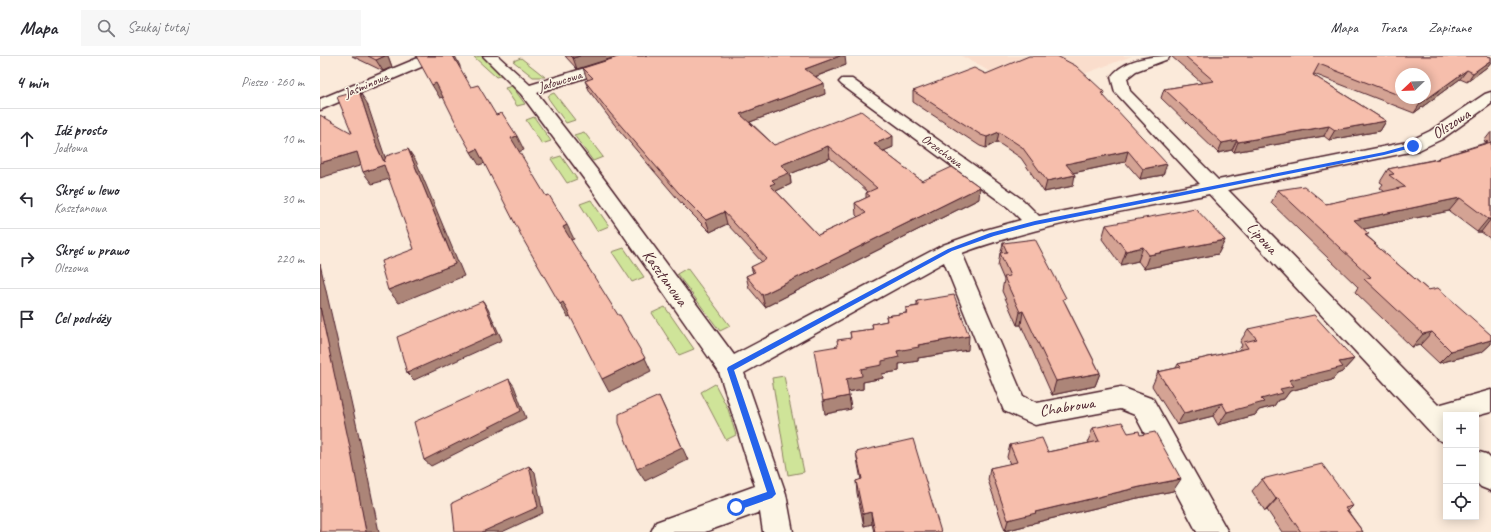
<!DOCTYPE html>
<html lang="pl">
<head>
<meta charset="utf-8">
<style>
  :root { --surface:#fff; --page:#f7f7f7; --text:#2b2b33; --muted:#7c7c81; --line:#e1e1e2 }
  body { margin:0; font-family:Caveat,sans-serif; background:var(--page); color:var(--text) }
  .controls { position:absolute; right:12px; bottom:12px; display:grid; overflow:hidden; border-radius:0px; box-shadow:0 2px 10px #0003 }
  .controls button { width:36px; height:36px; display:grid; place-items:center; padding:0; border:0; border-bottom:1px solid var(--line); background:var(--surface); color:var(--text); font:20px sans-serif }
  .compass { position:absolute; left:1075px; top:12px; width:36px; height:36px; border-radius:50%; background:var(--surface); box-shadow:0 2px 10px #0003; rotate:247deg }
  .stop { position:absolute; width:12px; height:12px; margin:-9px; border:3px solid #2563eb; border-radius:50%; background:#fff }
  .stop.end { background:#2563eb; border-color:#fff; box-shadow:0 1px 4px #0008 }
  .list { margin:0; padding:0; list-style:none }
  h2 { display:flex; justify-content:space-between; align-items:center; height:52px; margin:0; padding:0 16px; font-size:17px }
  h2 small { font-size:13px; font-weight:400; color:var(--muted) }
  .list li { display:grid; grid-template-columns:26px 1fr auto; gap:12px; align-items:center; box-sizing:border-box; height:60px; padding:0 16px; border-top:1px solid var(--line) }
  .list b { display:block; font-size:15px; white-space:nowrap }
  .list p { margin:0; font-size:13px; white-space:nowrap; color:var(--muted) }
  .list em { font-size:13px; font-style:normal; color:var(--muted) }
  .icon { flex:none; width:22px; height:22px; fill:none; stroke:currentColor; stroke-width:2; stroke-linecap:round; stroke-linejoin:round }
  .map { position:relative; flex:none; width:1171px; height:476px; overflow:hidden }
  header { display:flex; align-items:center; gap:24px; box-sizing:border-box; height:56px; padding:0 20px; background:var(--surface); border-bottom:1px solid var(--line) }
  header strong { font-size:19px }
  nav { display:flex; gap:22px; margin-inline-start:auto; font-size:14px }
  .search { width:280px; height:36px; background:var(--page); display:flex; align-items:center; gap:10px; box-sizing:border-box; padding:0 14px; border-radius:0px; color:var(--muted); font-size:15px }
  main { display:flex }
  aside { flex:1; background:var(--surface) }
  .map>svg:first-child { display:block }
  .built { fill:#faddcc }
  .green { fill:#cfe499; stroke:#8c8262 }
  .lines { fill:none; stroke-linecap:round; stroke-linejoin:round }
  .street-casing { stroke:#4a1f2b; stroke-width:3 }
  .street { fill:#fcf5e5; fill-rule:evenodd }
  .wall { fill:#d4a394; stroke:#4a1f2b; fill-rule:evenodd }
  .shaded-wall { fill:#ac8578; stroke:#4a1f2b }
  .building { fill:#f6beac; stroke:#4a1f2b; fill-rule:evenodd }
  .route { fill:#2563eb }
  .labels { text-anchor:middle; dominant-baseline:central; stroke-width:3; stroke-linejoin:round; paint-order:stroke }
  .far-street-label { font-size:13px; fill:#4a1f2b; stroke:#fcf5e5 }
  .street-label { font-size:16px; fill:#4a1f2b; stroke:#fcf5e5 }
</style>
</head>
<body>
<header>
<strong>Mapa</strong>
<div class="search"><svg class="icon" aria-label="search" viewBox="0 0 24 24"><circle cx="10" cy="10" r="6"/><path d="M15 15l6 6"/></svg>Szukaj tutaj</div>
<nav><a>Mapa</a><a>Trasa</a><a>Zapisane</a></nav>
</header>
<main>
<aside>
<h2>4 min<small>Pieszo · 260 m</small></h2>
<ul class="list">
<li><svg class="icon" aria-label="ahead" viewBox="0 0 24 24"><path d="M12 20V5M6 11l6-6 6 6"/></svg><div><b>Idź prosto</b><p>Jodłowa</p></div><em>10 m</em></li>
<li><svg class="icon" aria-label="left" viewBox="0 0 24 24"><path d="M17 20v-9H6M10 6l-5 5 5 5"/></svg><div><b>Skręć w lewo</b><p>Kasztanowa</p></div><em>30 m</em></li>
<li><svg class="icon" aria-label="right" viewBox="0 0 24 24"><path d="M7 20v-9h11M14 6l5 5-5 5"/></svg><div><b>Skręć w prawo</b><p>Olszowa</p></div><em>220 m</em></li>
<li><svg class="icon" aria-label="arrive" viewBox="0 0 24 24"><path d="M6 21V4h12l-3 4 3 4H6"/></svg><div><b>Cel podróży</b></div></li>
</ul>
</aside>
<div class="map">
<svg width="1171" height="476" viewBox="0 0 1171 476">
  <rect width="100%" height="100%" fill="#fbeada"/>
  <filter id="ink" filterUnits="userSpaceOnUse"><feTurbulence type="fractalNoise" baseFrequency=".025" numOctaves="2"/><feDisplacementMap in="SourceGraphic" scale="8" xChannelSelector="R" yChannelSelector="G"/><feConvolveMatrix kernelMatrix="1 2 1 2 8 2 1 2 1" color-interpolation-filters="sRGB"/></filter>
  <g filter="url(#ink)">
    <!-- built -->
    <path class="built" d="M642,0h170l-102,38z"/>
    <!-- green -->
    <path class="green" d="M162,0l21,19 -7,2 -22,-20z
      M201,2l24,19h-12l-20,-16z
      M192,30l13,18 -8,2 -12,-18z
      M234,37l21,27 -9,3 -18,-25 1,-3z
      M214,61l17,24 -9,3 -16,-24z
      M264,76l19,25 -10,4 -19,-26z
      M241,100l16,23 -10,4 -16,-24z
      M271,144l18,26 -12,5 -17,-27z
      M304,192l20,29 -12,5 -20,-30z
      M367,212l43,58 -10,5 -43,-57z
      M345,251l29,42 -15,6 -27,-42z
      M464,320l20,96 -16,3 -16,-97z
      M395,328l13,25 8,26 -10,5 -25,-48z"/>
    <g class="lines">
      <!-- street casing -->
      <g class="street-casing">
        <path id="street" d="M103,0h19l-2,3 -120,51v-11z
          M163,0h15l32,29 94,-29h22l-2,3 -107,34 67,86 130,176 209,-110 42,-15 36,-10 -12,-12 -167,-123 -3,-3 3,-3h10l171,121 16,16 161,-32 -85,-92 -4,-15c13,-18 39,-21 59,-21l-2,3 -32,12 -9,7 3,13 88,89 189,-38 23,-11 55,-37 6,-2v12l-49,35 -23,11 -191,40 210,215 53,-15v22l-15,4 -30,-1v28l-9,-4 -228,-245c-83,17 -167,30 -247,59l61,143 14,7 84,-16 32,12 75,133h-31l-62,-117 -15,-6 -85,16 -31,-14 -60,-149 -200,111 42,121 7,38h-30l-3,-20 -55,20h-54l5,-10 99,-36 -36,-114 -129,-185 -69,-93z
          M1156,395l10,3 5,5v32l-10,-4 -5,-5z"/>
      </g>
      <!-- street -->
      <use href="#street" class="street"/>
    </g>
    <!-- wall -->
    <path class="wall" d="M32,0h36l4,11 -9,4z
      M245,0h54l-42,13z
      M851,0h316l4,1v5l-4,5 -20,15 -7,-3 -46,34 -100,-39 -1,1 73,46 -6,10 -51,9 -5,-4 -90,16 -2,-2 -14,3 -57,-55 3,-9 38,-6zM1081,18l24,24h-24z
      M526,9l-31,12 10,17 -75,28 24,23 119,2 -10,4 39,30 57,18 -214,108 -16,-19 -3,-12 7,-3 -2,-6 11,-5 -35,-38 -17,8 -28,-28 -68,-80 -24,-32 -5,-11 3,-1 -1,-1 -4,-11zM510,102l38,34 -2,1v5l-11,5 1,12 2,2 -40,18 -42,-44 15,-7 -1,-10z
      M666,18l118,18 -1,3 60,80 -23,4 -15,-17 -52,11v13l-29,6 -23,-34 -24,-16 -11,6 -6,-2 -67,-44v-11z
      M1171,76v107l-10,-7h-4l-28,-21 -85,18 3,7 9,8 -1,1 53,45 63,45v9l-9,8 -43,11 -19,-18 -8,2 -57,-55 3,-5 -87,-84 7,-13 48,14 59,-12 -5,-4 3,-4 -3,-2 8,-13 49,-10 1,-1 50,-16 -4,-1z
      M786,169l119,15 -7,14 -74,15 -6,-8 -17,4 -19,-26z
      M683,187l62,60 35,70 -5,13 -43,9 -31,-70h-4l-15,-34 2,-11 -6,-14 2,-13 1,-1z
      M597,245l51,49 -50,8v3l-19,3v7l-17,3 1,4 -20,4v7l-15,3 3,17 -26,5 13,-68 13,-8 -1,-6 23,-3 -1,-5 15,-3 -1,-5 20,-3v-5l11,-2z
      M928,273l106,30 -12,13 -5,2 -5,6 -42,11 -6,8 -6,1 -4,6 -15,4 -4,5 -37,10 -5,-9 -36,9 -25,-39 6,-14 18,-4 2,-4 61,-14 3,-5 -2,-3z
      M773,372l47,7 33,56 -40,8 -100,24 -1,1 -27,7 -17,-51 2,-12 20,-4 -3,-7 3,-12 38,7 41,-9 -1,-2z
      M536,396l85,80h-67l-2,-8 -8,2 -7,-33 -1,-12 5,-1 -3,-16z
      M942,423l91,27 -5,5 15,21h-81l-15,-22 -2,1 -13,-20z"/>
    <!-- shaded-wall -->
    <path class="shaded-wall" d="M65,0h3l4,11 -9,4 -7,-11z
      M133,0h2l5,10v4z
      M260,0h39l-42,13 -4,-11z
      M520,0h5l1,9 -40,15 -1,-11z
      M1171,4v2l-4,5 -20,15 6,-9z
      M1147,14l-7,9 -46,34 6,-9z
      M116,27l8,14 -4,1 -8,-13z
      M504,27l1,11 -83,31 -2,-11z
      M39,35l8,12 19,57 -2,2 -7,-15z
      M1066,65l-6,10 -51,9 6,-10z
      M1009,70l-5,10 -90,16 4,-10z
      M679,76l-2,10 -11,6 1,-11z
      M197,80l7,14 -6,2 -7,-14z
      M573,80v11l-19,8v-11z
      M917,84l-5,10 -14,3 4,-10z
      M508,90l2,12 -40,16 1,10 -15,7 -6,-6 2,-5 9,-15z
      M88,93l8,12 48,115 -65,27 -11,-13 67,-26z
      M157,93l8,14 -6,2 -8,-13z
      M808,95l-3,11 -62,13 3,-11z
      M37,96l9,12 -46,14v-15z
      M847,108l-4,11 -23,4 3,-10z
      M64,109l9,13 -21,6 -9,-12z
      M755,119l-2,11 -29,6 3,-11z
      M660,131l-1,12 -214,108 -3,-12z
      M1140,142l-11,13 -104,22 9,-13z
      M404,156l3,12 -17,8 -4,-12z
      M1168,163h3l-10,13h-4z
      M247,169l7,14 -4,1 -7,-13z
      M905,184l-7,14 -74,15 5,-14z
      M823,191l-5,14 -17,4 5,-14z
      M0,208l45,199 14,69h-13l-46,-225z
      M163,245l5,8 14,31 -88,40 -7,-7z
      M243,246l8,14 -3,1 -8,-13z
      M703,255l-2,14h-4l3,-13z
      M1112,276l-12,13 -8,2 11,-13z
      M649,280l-1,14 -50,8v3l-19,3v7l-17,3 1,4 -20,4v7l-16,3 -1,-13 15,-10 36,-18 21,-6z
      M1171,284v4l-9,8 -43,11 12,-12z
      M325,302l6,13 -42,21 -7,-13z
      M1034,303l-12,13 -5,2 -5,6 -42,11 -6,8 -6,1 -4,6 -15,4 -4,5 -37,10 9,-13 34,-13 28,-19 50,-18z
      M780,317l-5,13 -43,9 4,-14z
      M189,323l5,7 12,32 -95,48 -7,-6z
      M339,340l29,64 -43,21 -8,-12z
      M529,340l2,13 -26,5 -2,-13z
      M902,347l-9,13 -36,9 7,-12z
      M209,410l6,6 8,41 -41,19h-20z
      M861,423l-8,12 -40,8 -100,24 -1,1 -27,7 3,-11 27,-8 105,-25z
      M958,442l-11,12 -2,1 11,-12z
      M551,456l1,12 -8,2 -1,-12z"/>
    <!-- building -->
    <path class="building" d="M48,0h17l-9,4z
      M96,0h37l18,31 7,-2 18,30 6,-2 15,23 -6,2 35,58 3,-1 18,30 -4,2 55,88h2l25,43 -43,21 -39,-77 -3,2 -36,-63 -47,-92 -6,3 -14,-25h1l-22,-44 -4,2z
      M251,0h9l-7,2z
      M301,0h219l-35,13 19,14 -84,31 34,31 87,-34 32,25 -19,8 48,37 30,-14 28,20 -218,108 -16,-19 9,-4 -4,-5 16,-8 -43,-47 -18,8 -28,-28 -68,-79 -25,-32 8,-3 -10,-10zM508,90l49,42 -11,5 4,3 -15,7 11,10 -48,22 -48,-50 5,-2 -3,-3 17,-7 -8,-8z
      M709,0h28l19,10 28,26 -3,1 66,71 -24,5 -15,-18 -62,13 9,11 -28,6 -25,-34 -23,-15 -12,5 -6,-2 -68,-44 61,-23 12,6z
      M865,0h302l4,1v3l-18,13 -6,-3 -47,34 -14,-6h19v-24h-24v22l-82,-32 -6,11 73,46 -51,9 -6,-4 -91,16 -1,-2 -15,3 -58,-54 50,-8z
      M39,35l18,56 7,15 2,-6 22,-7 47,115 -67,26 -7,-24 2,-1 -1,-4 32,-12 -30,-84 -21,7 -6,-20 -37,11v-48l32,18 -15,-36z
      M1171,86v77h-3l-28,-21 -106,22 15,14 -4,1 11,9h-2l54,46 10,-2 53,47v5l-40,11 -19,-19 -9,2 -59,-55 7,-2 -93,-87 26,-4 22,18 79,-17 -16,-12 5,-1 -6,-5 51,-10 -1,-1z
      M875,152l30,32 -76,15 -6,-8 -17,4 -20,-26 60,-11z
      M715,183l31,59 -3,1 37,74 -44,8 -33,-70 -3,1 -16,-35 6,-1 -10,-23 7,-1 -4,-9z
      M634,239l15,41 -51,9 1,2 -22,4 2,6 -17,4v4l-21,4 1,7 -16,3 3,17 -26,5 -9,-51 24,-4 -1,-6 14,-2 -1,-6 23,-3 -1,-5 15,-3 -1,-5 21,-3 -1,-5 13,-2 -2,-5z
      M163,245l14,32 -90,40 -10,-36z
      M0,251l31,145 15,80h-46z
      M994,259l40,44 -15,3 4,5 -54,13 5,6 -14,3 3,4 -22,6 3,3 -37,10 -5,-9 -38,10 -26,-41 23,-5 -3,-3 70,-16 -4,-6 13,-3 -9,-10z
      M189,323l12,32 -97,49 -10,-38z
      M339,340l23,51 -45,22 -18,-46v-9z
      M802,366l6,11 11,-2 1,4 15,-3 26,47 -41,8 -105,25 1,1 -28,7 -18,-52 27,-6 -7,-17 32,-7 6,14 51,-11 -6,-13z
      M593,383l28,93h-66l-4,-20 -8,2 -7,-33 6,-2 -6,-27z
      M1002,408l31,42 -8,2 18,24h-62l-23,-34 -2,1 -14,-20z
      M209,410l9,41 -56,25h-27l-3,-29z"/>
  </g>
  <!-- route -->
  <path class="route" d="M1093,88l2,3 -31,8 -349,70 -41,11 -42,15 -218,119 42,124 -4,4 -36,13 -3,-1v-6l34,-12 -40,-123 1,-2 220,-118 42,-16 45,-12 349,-69z"/>
  <g class="labels">
    <!-- far-street labels -->
    <g class="far-street-label">
      <text transform="translate(240 25) rotate(-17)">Jałowcowa</text>
      <text transform="translate(46 29) rotate(-23)">Jaśminowa</text>
      <text transform="translate(622 95) rotate(36)">Orzechowa</text>
    </g>
    <!-- street labels -->
    <g class="street-label">
      <text transform="translate(1131 68) rotate(-33)">Olszowa</text>
      <text transform="translate(942 182) rotate(47)">Lipowa</text>
      <text transform="translate(345 222) rotate(54)">Kasztanowa</text>
      <text transform="translate(747 351) rotate(-9)">Chabrowa</text>
    </g>
  </g>
</svg>
<div class="controls">
<button>+</button>
<button>−</button>
<button><svg class="icon" aria-label="locate" viewBox="0 0 24 24"><circle cx="12" cy="12" r="6"/><path d="M12 2v4M12 18v4M2 12h4M18 12h4"/></svg></button>
</div>
<svg class="compass" viewBox="-18 -18 36 36"><path d="M0-13l5 13h-10z" fill="#e53935"/><path d="M0 13l5-13h-10z" fill="#7c7c81"/></svg>
<div class="stop" style="left:416px;top:451px"></div>
<div class="stop end" style="left:1093px;top:90px"></div>
</div>
</main>
</body>
</html>
